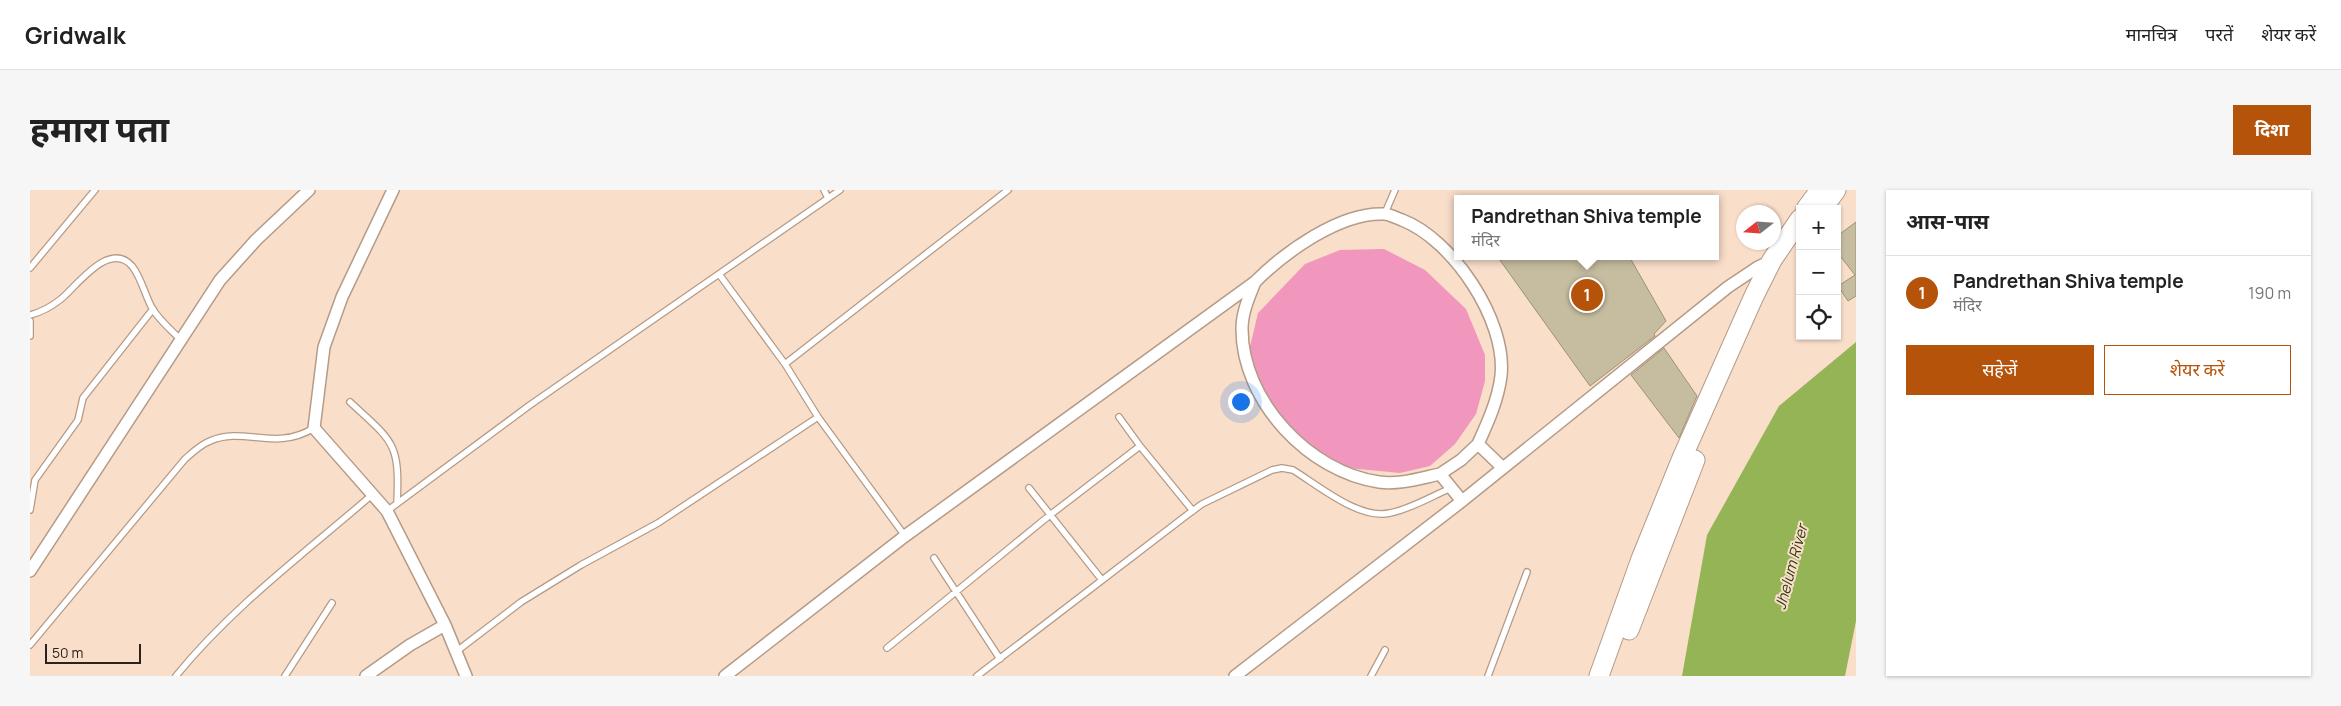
<!DOCTYPE html>
<html lang="hi">
<head>
<meta charset="utf-8">
<style>
  :root { --surface:#fff; --page:#f6f6f6; --text:#222; --muted:#767676; --line:#e0e0e0; --accent:#b45309 }
  body { margin:0; font-family:Manrope,"Noto Sans Devanagari",sans-serif; background:var(--page); color:var(--text) }
  .controls { position:absolute; right:15px; top:15px; display:grid; overflow:hidden; border-radius:0px; box-shadow:0 1px 4px #0004 }
  .controls button { width:45px; height:45px; display:grid; place-items:center; padding:0; border:0; border-bottom:1px solid var(--line); background:var(--surface); color:var(--text); font:25px sans-serif }
  .compass { position:absolute; left:1706px; top:15px; width:45px; height:45px; border-radius:50%; background:var(--surface); box-shadow:0 1px 4px #0004; rotate:253deg }
  .scale { position:absolute; left:15px; bottom:12px; width:96px; box-sizing:border-box; padding-left:5px; border:2px solid #2c221b; border-top:0; font-size:14px; line-height:18px; white-space:nowrap; color:#2c221b; -webkit-text-stroke:4px #f9deca; paint-order:stroke }
  .you { position:absolute; left:1210px; top:211px; width:18px; height:18px; margin:-12px; border:4px solid #fff; border-radius:50%; background:#1a73e8; box-shadow:0 0 0 8px #1a73e833 }
  .badge { display:grid; place-items:center; width:32px; height:32px; border-radius:50%; background:var(--accent); color:#fff; font-size:16px; font-weight:700 }
  .pin { position:absolute; translate:-50% -50%; border:2px solid #fff; box-shadow:0 1px 5px #0006 }
  .popup { position:absolute; left:1424px; top:5px; width:265px; height:65px; box-sizing:border-box; display:grid; place-content:center; border-radius:0px; background:var(--surface); filter:drop-shadow(0 1px 4px #0005); font-size:16px; white-space:nowrap; color:var(--muted) }
  .popup b { font-size:19px; color:var(--text) }
  .popup::after { content:''; position:absolute; left:50%; top:100%; margin-left:-10px; border:10px solid transparent; border-top-color:var(--surface) }
  .list { margin:0; padding:0; list-style:none }
  h2 { display:flex; justify-content:space-between; align-items:center; height:65px; margin:0; padding:0 20px; font-size:21px }
  h2 small { font-size:16px; font-weight:400; color:var(--muted) }
  .list li { display:grid; grid-template-columns:32px 1fr auto; gap:15px; align-items:center; box-sizing:border-box; height:75px; padding:0 20px; border-top:1px solid var(--line) }
  .list b { display:block; font-size:19px; white-space:nowrap }
  .list p { margin:0; font-size:16px; white-space:nowrap; color:var(--muted) }
  .list em { font-size:16px; font-style:normal; color:var(--muted) }
  .actions { display:flex; gap:10px; padding:15px 20px }
  .actions a { flex:1; padding:11px 0; border:1px solid var(--accent); border-radius:0px; text-align:center; font-size:18px; color:var(--accent) }
  .actions .main { background:var(--accent); color:#fff }
  .icon { flex:none; width:28px; height:28px; fill:none; stroke:currentColor; stroke-width:2; stroke-linecap:round; stroke-linejoin:round }
  .map { position:relative; flex:none; width:1826px; height:486px; overflow:hidden; border-radius:0px }
  header { display:flex; align-items:center; gap:30px; box-sizing:border-box; height:70px; padding:0 25px; background:var(--surface); border-bottom:1px solid var(--line) }
  header strong { font-size:24px }
  nav { display:flex; gap:28px; margin-inline-start:auto; font-size:18px }
  .intro { display:flex; align-items:center; justify-content:space-between; box-sizing:border-box; height:120px; padding:0 30px }
  h1 { margin:0; font-size:35px }
  .button { padding:12px 22px; border-radius:0px; background:var(--accent); color:#fff; font-size:18px; font-weight:700 }
  main { display:flex; gap:30px; padding:0 30px }
  aside { flex:1; background:var(--surface); border-radius:0px; box-shadow:0 1px 4px #0004 }
  .map>svg:first-child { display:block }
  .green { fill:#f196bd }
  .water { fill:#95b456 }
  .building { fill:#c6bda0; stroke:#9c9377 }
  .lines { fill:none; stroke-linecap:round; stroke-linejoin:round }
  .service-casing { stroke:#b49b88; stroke-width:8 }
  .minor-casing { stroke:#b49b88; stroke-width:14 }
  .trunk-casing { stroke:#b49b88; stroke-width:21 }
  .service { stroke:#fff; stroke-width:5.5 }
  .minor { stroke:#fff; stroke-width:11 }
  .trunk { stroke:#fff; stroke-width:19 }
  .labels { text-anchor:middle; dominant-baseline:central; stroke-width:4; stroke-linejoin:round; paint-order:stroke }
  .water-label { font-size:15px; font-style:italic; fill:#2e3a13; stroke:#f9deca }
</style>
</head>
<body>
<header>
<strong>Gridwalk</strong>
<nav><a>मानचित्र</a><a>परतें</a><a>शेयर करें</a></nav>
</header>
<div class="intro"><h1>हमारा पता</h1><a class="button">दिशा</a></div>
<main>
<div class="map">
<svg width="1826" height="486" viewBox="0 0 1826 486">
  <rect width="100%" height="100%" fill="#f9deca"/>
  <!-- green -->
  <path class="green" d="M1354,59l41,21 41,39 19,46v26l-9,33 -21,30 -25,22 -30,7 -52,-5 -29,-17 -32,-24 -21,-28 -17,-48 9,-38 47,-49 35,-14z"/>
  <!-- water -->
  <path class="water" d="M1826,152v279l-11,55h-163l25,-141 72,-129z"/>
  <!-- building -->
  <path class="building" d="M1826,32v74l-8,5 -10,-15 17,-11 -18,-23v-16z
    M1467,66h132l37,65 -12,13 1,2 -65,50z
    M1634,158l33,48 -18,42 -48,-63z"/>
  <g class="lines">
    <!-- service casing -->
    <g class="service-casing">
      <path id="service" d="M794,0l4,8
        M1355,23l10,-23
        M0,78l65,-78
        M689,84l66,90 33,53 87,119
        M0,125c12,-3 21,-8 31,-16 16,-13 48,-59 71,-33 9,11 13,29 20,42 7,12 19,22 28,31
        M0,131v15
        M755,174l223,-174
        M320,212c43,40 50,40 47,101
        M1089,227l21,29 53,65
        M999,298l73,92
        M0,320l5,-30 43,-60 5,-22 70,-89
        M357,321l143,-106 310,-215
        M904,368l66,101
        M0,455l155,-186c8,-7 15,-14 25,-18 35,-15 64,11 104,-13
        M857,458l163,-133 90,-69
        M427,461l64,-49 60,-37 77,-42 160,-106
        M146,486c56,-69 130,-124 197,-182
        M255,486l47,-73
        M947,486l210,-161 15,-11 70,-34 10,-2 11,2c26,16 66,50 97,43 21,-4 42,-17 61,-25
        M1341,486l14,-26
        M1458,486l39,-104"/>
    </g>
    <!-- minor casing -->
    <g class="minor-casing">
      <path id="minor" d="M363,0l-51,107 -18,50 -10,81 73,83 58,114
        M1225,92c-6,15 -13,30 -13,47 0,72 67,143 137,153 20,3 42,-4 61,-8l22,27
        M1410,284l21,-14 17,-16
        M0,381l190,-291 36,-40 53,-50
        M336,486l44,-31 35,-20 21,51
        M695,486l180,-140 350,-254c30,-30 85,-70 129,-68 5,0 12,4 18,6 50,19 105,100 99,156 -3,24 -13,46 -23,68l25,24
        M1205,486l227,-175 266,-214 30,-20 13,-6"/>
    </g>
    <!-- trunk casing -->
    <g class="trunk-casing">
      <path id="trunk" d="M1776,19l14,-19
        M1792,19l14,-19
        M1599,440l66,-170
        M1569,486l42,-117 41,-101 72,-162 18,-36 28,-41"/>
    </g>
    <!-- service -->
    <use href="#service" class="service"/>
    <!-- minor -->
    <use href="#minor" class="minor"/>
    <!-- trunk -->
    <use href="#trunk" class="trunk"/>
  </g>
  <g class="labels">
    <!-- water labels -->
    <g class="water-label">
      <text transform="translate(1761 377) rotate(-75)">Jhelum River</text>
    </g>
  </g>
</svg>
<div class="controls">
<button>+</button>
<button>−</button>
<button><svg class="icon" aria-label="locate" viewBox="0 0 24 24"><circle cx="12" cy="12" r="6"/><path d="M12 2v4M12 18v4M2 12h4M18 12h4"/></svg></button>
</div>
<svg class="compass" viewBox="-18 -18 36 36"><path d="M0-13l5 13h-10z" fill="#e53935"/><path d="M0 13l5-13h-10z" fill="#767676"/></svg>
<div class="scale">50 m</div>
<div class="you"></div>
<div class="pin badge" style="left:1557px;top:105px">1</div>
<div class="popup"><b>Pandrethan Shiva temple</b>मंदिर</div>
</div>
<aside>
<h2>आस-पास<small></small></h2>
<ul class="list">
<li><span class="badge">1</span><div><b>Pandrethan Shiva temple</b><p>मंदिर</p></div><em>190 m</em></li>
</ul>
<div class="actions"><a class="main">सहेजें</a><a>शेयर करें</a></div>
</aside>
</main>
</body>
</html>
